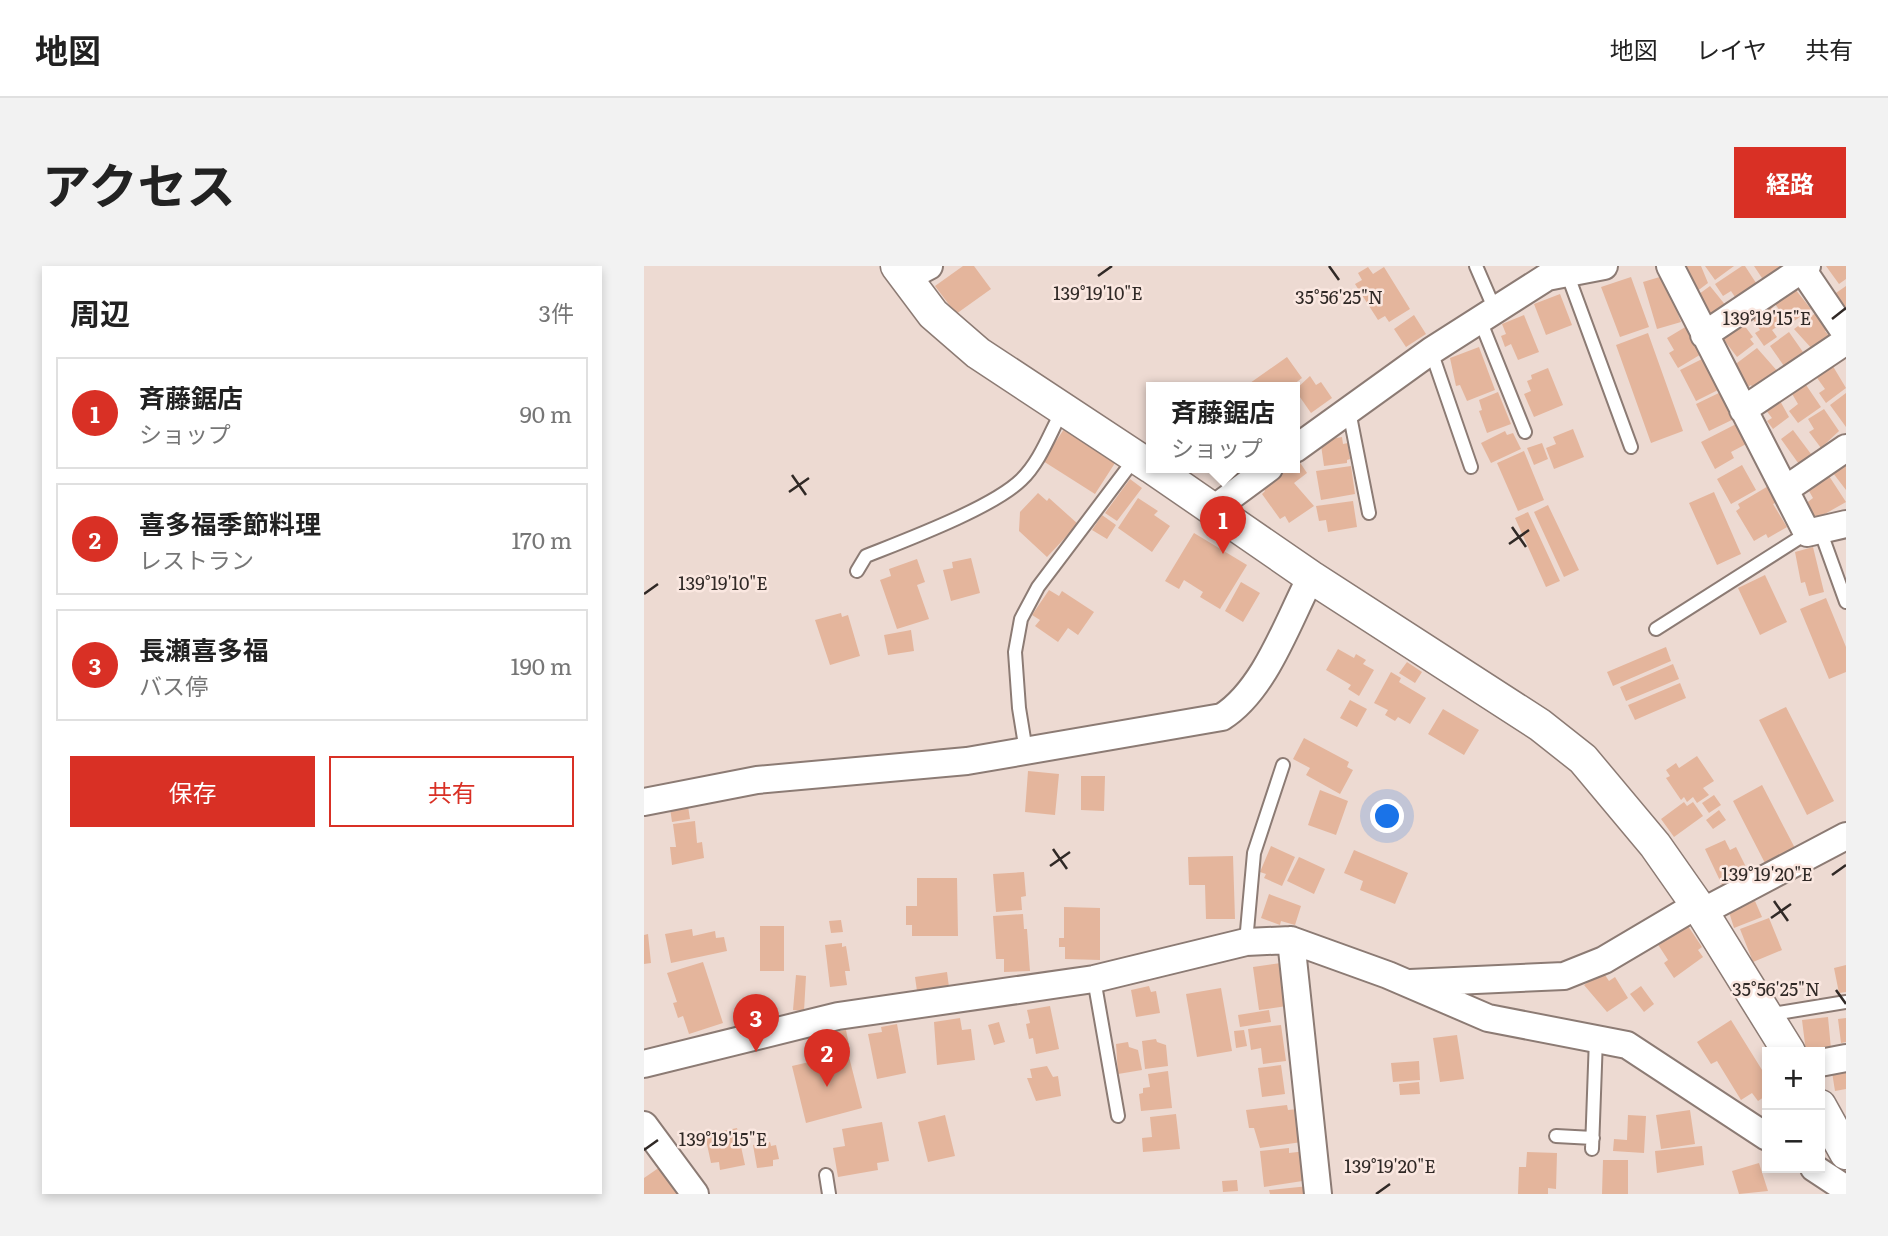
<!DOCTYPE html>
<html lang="ja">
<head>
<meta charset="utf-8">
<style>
  :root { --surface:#fff; --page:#f2f2f2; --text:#222; --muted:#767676; --line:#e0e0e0; --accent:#d93025 }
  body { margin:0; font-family:Literata,"Noto Sans JP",serif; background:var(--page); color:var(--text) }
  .controls { position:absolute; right:21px; bottom:21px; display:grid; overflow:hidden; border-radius:0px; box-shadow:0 4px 10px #0003 }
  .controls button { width:63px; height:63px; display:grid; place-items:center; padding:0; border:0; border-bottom:2px solid var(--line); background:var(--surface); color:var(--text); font:35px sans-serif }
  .you { position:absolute; left:744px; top:551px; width:24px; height:24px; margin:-18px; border:5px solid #fff; border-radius:50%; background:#1a73e8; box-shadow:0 0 0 10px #1a73e833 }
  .badge { display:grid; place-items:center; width:46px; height:46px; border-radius:50%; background:var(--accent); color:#fff; font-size:23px; font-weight:700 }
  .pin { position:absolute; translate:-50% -58px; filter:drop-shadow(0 2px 4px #0008) }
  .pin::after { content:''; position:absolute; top:37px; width:24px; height:21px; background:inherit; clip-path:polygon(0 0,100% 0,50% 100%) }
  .popup { position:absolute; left:502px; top:116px; width:154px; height:91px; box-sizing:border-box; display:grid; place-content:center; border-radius:0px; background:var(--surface); filter:drop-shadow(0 2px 5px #0005); font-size:23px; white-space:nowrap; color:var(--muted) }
  .popup b { font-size:26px; color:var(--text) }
  .popup::after { content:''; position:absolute; left:50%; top:100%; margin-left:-14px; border:14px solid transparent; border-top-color:var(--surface) }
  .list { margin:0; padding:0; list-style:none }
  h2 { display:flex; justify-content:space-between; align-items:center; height:91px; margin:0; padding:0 28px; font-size:30px }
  h2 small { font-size:23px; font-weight:400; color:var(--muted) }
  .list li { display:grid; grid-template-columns:46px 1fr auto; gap:21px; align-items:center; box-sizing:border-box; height:112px; margin:0 14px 14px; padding:0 14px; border:2px solid var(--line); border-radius:0px }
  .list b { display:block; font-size:26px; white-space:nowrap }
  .list p { margin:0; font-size:23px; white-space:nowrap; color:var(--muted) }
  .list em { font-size:23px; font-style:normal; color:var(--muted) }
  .actions { display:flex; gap:14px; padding:21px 28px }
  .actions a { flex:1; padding:16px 0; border:2px solid var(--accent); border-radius:0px; text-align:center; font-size:24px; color:var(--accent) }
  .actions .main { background:var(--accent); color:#fff }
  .map { position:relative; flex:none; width:1202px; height:928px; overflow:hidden; border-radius:0px }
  header { display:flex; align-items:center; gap:42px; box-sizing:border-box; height:98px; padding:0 35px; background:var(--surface); border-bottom:2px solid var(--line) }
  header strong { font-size:33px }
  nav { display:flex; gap:38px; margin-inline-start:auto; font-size:24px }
  .intro { display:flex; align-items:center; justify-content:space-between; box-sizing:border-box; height:168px; padding:0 42px }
  h1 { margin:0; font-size:49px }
  .button { padding:18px 32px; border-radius:0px; background:var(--accent); color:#fff; font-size:24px; font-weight:700 }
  main { display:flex; gap:42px; padding:0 42px }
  aside { flex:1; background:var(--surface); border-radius:0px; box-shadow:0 4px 10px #0003 }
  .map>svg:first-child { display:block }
  .building { fill:#e4b59c }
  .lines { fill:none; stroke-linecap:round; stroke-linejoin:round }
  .service-casing { stroke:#8c7b74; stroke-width:16 }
  .minor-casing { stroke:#8c7b74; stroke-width:30 }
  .tertiary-casing { stroke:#8c7b74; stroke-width:35 }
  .service { stroke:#fff; stroke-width:12 }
  .minor { stroke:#fff; stroke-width:26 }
  .tertiary { stroke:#fff; stroke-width:32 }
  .ticks { fill:none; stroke:#302926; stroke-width:2.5 }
  .ticks-label { font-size:18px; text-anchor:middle; fill:#302926; stroke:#fae7e0; stroke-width:5; stroke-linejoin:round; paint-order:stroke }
</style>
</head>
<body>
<header>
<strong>地図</strong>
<nav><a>地図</a><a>レイヤ</a><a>共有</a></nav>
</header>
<div class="intro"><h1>アクセス</h1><a class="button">経路</a></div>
<main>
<aside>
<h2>周辺<small>3件</small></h2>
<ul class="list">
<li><span class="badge">1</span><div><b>斉藤鋸店</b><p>ショップ</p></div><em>90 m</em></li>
<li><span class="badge">2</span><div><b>喜多福季節料理</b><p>レストラン</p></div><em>170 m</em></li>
<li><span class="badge">3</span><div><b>長瀬喜多福</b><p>バス停</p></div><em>190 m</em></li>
</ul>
<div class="actions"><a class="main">保存</a><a>共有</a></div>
</aside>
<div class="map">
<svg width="1202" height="928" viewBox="0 0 1202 928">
  <rect width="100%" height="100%" fill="#eddad2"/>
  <!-- building -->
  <path class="building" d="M319,0h11l17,23 -35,25 -21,-28z
    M1039,0h18l7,17 -12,9z
    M1061,0h29l-19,14z
    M1098,0h3l15,23 -21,14 -8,-12 -8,5 -8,-12z
    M1110,0h28l2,2 -18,16z
    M1182,0h20v13l-7,5z
    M724,1l5,7 11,-7 26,42 -21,13 -4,-6 -7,4 -23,-36 7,-4 -4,-7z
    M1019,10l18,46 -24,7 -14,-47z
    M987,11l18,50 -29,10 -19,-50z
    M1066,20l17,21 -16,12 -16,-22z
    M1202,20v27l-13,-18z
    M1151,23l16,20 -21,15 -15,-20z
    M916,28l12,31 -26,10 -12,-31z
    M1126,37l14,19 -12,8 5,7 -13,9 -9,-13 5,-3 -9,-14z
    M1173,46l12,16 -4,3 5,6 -17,13 -19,-21z
    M770,49l12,19 -20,13 -12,-18z
    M880,49l15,37 -21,8 -7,-16 -6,3 -4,-11 5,-2 -4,-10z
    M1097,55l12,16 -3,2 4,5 -17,13 -16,-21z
    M1043,60l16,27 -25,15 -9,-15 5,-3 -7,-12z
    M1145,66l14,20 -19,14 -14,-20z
    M1004,67l35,98 -32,12 -35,-98z
    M835,81l16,43 -28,11 -7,-16 -4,1 -6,-28z
    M1113,82l22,25 -25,17 -3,-5 -3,2 -15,-21z
    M643,91l15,21 -13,10h-46z
    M1060,92l16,31 -24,12 -16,-31z
    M1187,97l15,25 -20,15 -7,-10 6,-4 -10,-14z
    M904,102l15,37 -29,12 -10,-23 7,-3 -4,-10 5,-2 -1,-4z
    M666,110l6,9 5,-3 11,16 -21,15 -16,-23z
    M1160,116l17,25 -23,16 -9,-12 9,-7 -7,-12z
    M1079,125l13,27 -27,13 -13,-27z
    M854,126l13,32 -24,9 -8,-22 3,-1 -3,-10z
    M1202,127v34l-16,-22z
    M1135,133l10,18 -16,12 -6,-8 5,-3 -7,-9z
    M1180,143l15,22 -18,17 -12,-16 5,-3 -6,-10z
    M1096,156l10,20 -19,10 3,6 -19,11 -14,-27z
    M420,163l51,34 -20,31 -52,-33z
    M929,163l11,28 -30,12 -8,-21 10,-4 -3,-7z
    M1149,164l21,28 -13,9 -20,-28z
    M861,165l2,4 6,-2 8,16 -30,14 -10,-20z
    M698,171l1,7 5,-1 2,16 -3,1v3l-23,3 -3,-21 5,-1 -1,-4z
    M898,177l6,16 -14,6 -7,-17z
    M880,185l20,49 -26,11 -21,-48z
    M653,192l10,15 -13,10 20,23 -25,17 -4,-7 -5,3 -18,-25 3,-3 -3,-4 20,-19h13z
    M1202,197v27l-13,-17z
    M1098,199l14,25 -25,14 -14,-25z
    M707,200l4,28 -34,6 -5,-29z
    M570,202h15l3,5 -10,6z
    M1185,210l17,26 -30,17 -11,-15 8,-6 -4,-7z
    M486,213l12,9 -25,33 -12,-8z
    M1126,219l10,16 -7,3 14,23 -19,11 -2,-4 -12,7 -18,-30 4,-3 -2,-4z
    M1070,226l27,62 -24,11 -28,-62z
    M394,227l9,8 2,-3 29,26 -31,33 -28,-26 1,-19z
    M494,232l20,13 -4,4 16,11 -18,26 -34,-24z
    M709,235l4,26 -29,5 -2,-12 -7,1 -3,-15z
    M904,239l31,65 -15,7 -30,-65z
    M884,246l32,69 -14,6 -31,-69z
    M458,249l14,10 -9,14 -15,-9z
    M550,267l53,32 -27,44 -20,-12 3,-5 -19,-12 -5,9 -14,-8z
    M1169,281l11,45 -15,4 -4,-14 -4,1 -6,-31z
    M327,292l9,35 -29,8 -8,-31 10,-2 -1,-6z
    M273,293l8,23 -8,3 12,34 -32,10 -17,-49 11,-4 -2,-7z
    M1121,309l22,47 -27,13 -22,-47z
    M597,316l19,11 -17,29 -18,-11z
    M405,324l10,6 3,-5 32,21 -16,23 -10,-7 -10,14 -23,-16 5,-6 -8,-5z
    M1182,332l20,49v25l-17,7 -29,-70z
    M197,347l1,4 6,-2 12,41 -30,9 -15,-45z
    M267,364l3,21 -26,4 -4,-20z
    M1022,381l5,14 -58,25 -6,-14z
    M694,383l16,9 2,-4 10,6 -3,4 11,6 -15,26 -11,-7 3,-4 -25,-15z
    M763,396l15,10 -7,11 -16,-10z
    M1029,398l6,15 -53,22 -6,-14z
    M747,406l10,6 -2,4 27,16 -16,26 -12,-7 -3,4 -10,-6 3,-5 -14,-7z
    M1036,417l6,15 -51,22 -7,-15z
    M706,434l17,9 -10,18 -17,-9z
    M1142,441l48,94 -27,14 -48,-95z
    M799,443l36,21 -15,25 -36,-21z
    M660,472l45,24 -2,5 6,3 -13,24 -34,-19 4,-7 -17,-9z
    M1053,490l17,25 -11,7 6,7 -12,8 -4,-6 -6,5 -3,-5 -3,3 -15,-22 4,-2 -4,-6 10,-7 3,5z
    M384,505l31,3 -4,41 -30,-3z
    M437,510h24l-1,35 -23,-1z
    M1118,519l35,67 -30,15 -34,-66z
    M676,524l28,11 -12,34 -28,-10z
    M1070,529l7,10 -12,8 -7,-10z
    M1040,536l3,4 6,-4 10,14 -29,21 -13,-18z
    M44,540l2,13 -18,3 -2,-14z
    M1075,544l7,10 -13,9 -7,-9z
    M51,555l2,22 5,-1 2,16 -32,7 -2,-18h6l-3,-23z
    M1081,574l5,10 6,-3 14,28 -27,12 -18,-38z
    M627,580l24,11 -13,29 -18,-8 2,-4 -6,-2z
    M710,584l54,23 -13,31 -35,-14 3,-9 -19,-8z
    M589,590l2,63h-29l-1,-34h-16l-1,-28z
    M655,591l26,12 -11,25 -27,-13z
    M380,606l2,24 -5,1 1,13 -26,2 -3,-38z
    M273,612h40l1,58h-46v-11h-6v-19h11z
    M625,628l32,12 -6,19 -14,-4 -1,4 -19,-7z
    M1111,635l7,16 -28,11 -5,-16z
    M420,641l36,1v52l-35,-1v-12h-6v-9h5z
    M379,648l1,15h3l3,42 -26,1v-13h-8l-3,-43z
    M1125,652l13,32 -29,12 -13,-33z
    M197,654l2,12 -12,1 -2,-12z
    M1042,657l16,24 -4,3 5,7 -29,21 -10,-15 4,-3 -11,-17z
    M116,660h24v45h-24z
    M48,663l1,7 22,-5 1,7 8,-1 3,14 -56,12 -6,-29z
    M4,668l3,29 -7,1v-29z
    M198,677v4l4,-1 4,25h-5l2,14 -17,2 -5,-42z
    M59,696l20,61 -34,11 -6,-18 -5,2 -5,-15 4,-1 -10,-29z
    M637,697l6,43 -28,4 -6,-43z
    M1202,699v27l-7,1 -5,-25z
    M303,706l2,15 -32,4 -2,-14z
    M959,706l6,9 6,-4 13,21 -21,14 -23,-27z
    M152,709l10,1 -2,35 -11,-1z
    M505,720l2,6 5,-1 4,22 -24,4 -5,-27z
    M997,720l13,18 -10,8 -14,-18z
    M577,722l11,63 -35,6 -11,-63z
    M406,740l9,43 -23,5 -3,-16 -4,1 -3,-15 4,-1 -3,-13z
    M625,744l2,12 -31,5 -2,-12z
    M1184,751l3,32 -25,3 -4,-32z
    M316,752l2,12 9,-1 4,31 -38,5 -3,-43z
    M1202,752v24l-5,1 -3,-24z
    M1087,754l36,58v17l-9,6 -6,-8 -11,7 -24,-39 -6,3 -14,-22z
    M355,756l6,20 -11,3 -6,-20z
    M253,758l9,49 -29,6 -9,-45 14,-2 -1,-5z
    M637,759l5,36 -23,3 -2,-16 -10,2 -3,-21z
    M202,764l3,15 -11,3 -4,-16z
    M600,764l3,16 -11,2 -2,-17z
    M813,769l7,44 -24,3 -7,-44z
    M512,773l1,3 9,3 2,21 -23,3 -3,-28z
    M484,776l1,5 9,3 4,20 -24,4 -2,-30z
    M204,787l14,55 -56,15 -14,-57z
    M775,795l1,19 -27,2 -2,-19z
    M637,799l4,29 -23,3 -4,-29z
    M403,800l6,11 5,-1 3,20 -25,5 -9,-23h5l-2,-9z
    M1202,803v20l-11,2 -3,-19z
    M524,805l4,37 -31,3 -2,-17 4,-1v-5l7,-1 -2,-13z
    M775,816l1,12 -20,1 -1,-11z
    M643,839l1,5 10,-1 4,33 -42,6 -6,-20h-5l-3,-18z
    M1046,844l5,34 -34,5 -5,-34z
    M532,848l4,35 -37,3 -1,-14 10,-1 -2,-20z
    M301,849l10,41 -27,6 -10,-40z
    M984,849l18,1 -2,37 -31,-2 1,-12 13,1z
    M238,856l7,39 -12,2 1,7 -40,7 -5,-29 12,-2 -3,-17z
    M93,862l8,37 -25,5 -1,-8 -8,1 -6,-28z
    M126,876l1,4 5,-1 3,14 -6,1v6l-16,2 -4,-23z
    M1058,880l2,19 -47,8 -2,-22z
    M645,882v5l17,-2 3,29 -45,7 -4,-36z
    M883,886l30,1 -1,36 -8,-1v6h-30l1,-27h7z
    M959,894h25v34h-26z
    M1115,897l9,28 -29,3 -7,-23z
    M16,901l19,27h-35v-16z
    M593,914l1,11 -15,1 -1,-11z
    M665,920l1,8h-40l-1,-4z"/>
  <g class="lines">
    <!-- service casing -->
    <g class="service-casing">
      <path id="service" d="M832,0l19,44
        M923,7l64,174
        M836,54l45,112
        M787,85l40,116
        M705,145l20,102
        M1176,264l26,72
        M213,305l9,-15c40,-16 126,-48 155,-76 19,-18 29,-47 41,-69
        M1012,363l151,-96
        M382,485l-7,-43 -4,-56 6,-33 17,-32 98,-130
        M602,676l8,-89 29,-88
        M450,713l24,137
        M1123,749l79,-13
        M912,870l37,2
        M948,883l4,-111
        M182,909l3,19"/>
    </g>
    <!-- minor casing -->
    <g class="minor-casing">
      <path id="minor" d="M1026,0l137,267 39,-9
        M1156,0l46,68
        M262,12l23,-12
        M1060,69l103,-69
        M1099,144l103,-69
        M651,183l136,-98 116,-74 57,-11
        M1142,223l60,-41
        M571,242l54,-40
        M0,536l113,-22 210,-19 255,-44c43,-27 66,-96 89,-140
        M1058,646l144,-76
        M647,674l27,254
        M766,717l154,-7 40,-16 93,-55
        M1176,797l26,-5
        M0,798l194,-48 256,-37 152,-37 45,-2 97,35 100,43 139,27 140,92
        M0,859l51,69
        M1170,902l32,21"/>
    </g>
    <!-- tertiary casing -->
    <g class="tertiary-casing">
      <path id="tertiary" d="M253,0l36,48 45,39 173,114
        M509,202l158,109 229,148 43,34 72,86 47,67 87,140
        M1176,840l26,47"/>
    </g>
    <!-- service -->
    <use href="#service" class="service"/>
    <!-- minor -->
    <use href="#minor" class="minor"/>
    <!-- tertiary -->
    <use href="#tertiary" class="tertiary"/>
  </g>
  <!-- ticks -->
  <path class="ticks" d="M685,0l10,14M454,10l14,-10M1188,53l14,-11M148,209l14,20M145,226l20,-14M868,261l14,20M865,278l20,-14M0,328l14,-10M409,583l14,20M406,600l20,-14M1188,609l14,-10M1130,635l14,20M1127,652l20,-14M1192,724l10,14M0,884l14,-10M732,928l14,-10"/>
  <g class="ticks-label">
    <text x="454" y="34">139°19'10"E</text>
    <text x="695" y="38">35°56'25"N</text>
    <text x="1123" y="59">139°19'15"E</text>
    <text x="79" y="324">139°19'10"E</text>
    <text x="1123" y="615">139°19'20"E</text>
    <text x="1132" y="730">35°56'25"N</text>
    <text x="79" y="880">139°19'15"E</text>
    <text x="746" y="907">139°19'20"E</text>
  </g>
</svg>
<div class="controls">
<button>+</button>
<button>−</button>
</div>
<div class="you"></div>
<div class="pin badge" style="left:579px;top:288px">1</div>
<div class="popup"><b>斉藤鋸店</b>ショップ</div>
<div class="pin badge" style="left:183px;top:821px">2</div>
<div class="pin badge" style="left:112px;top:786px">3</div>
</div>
</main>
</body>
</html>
